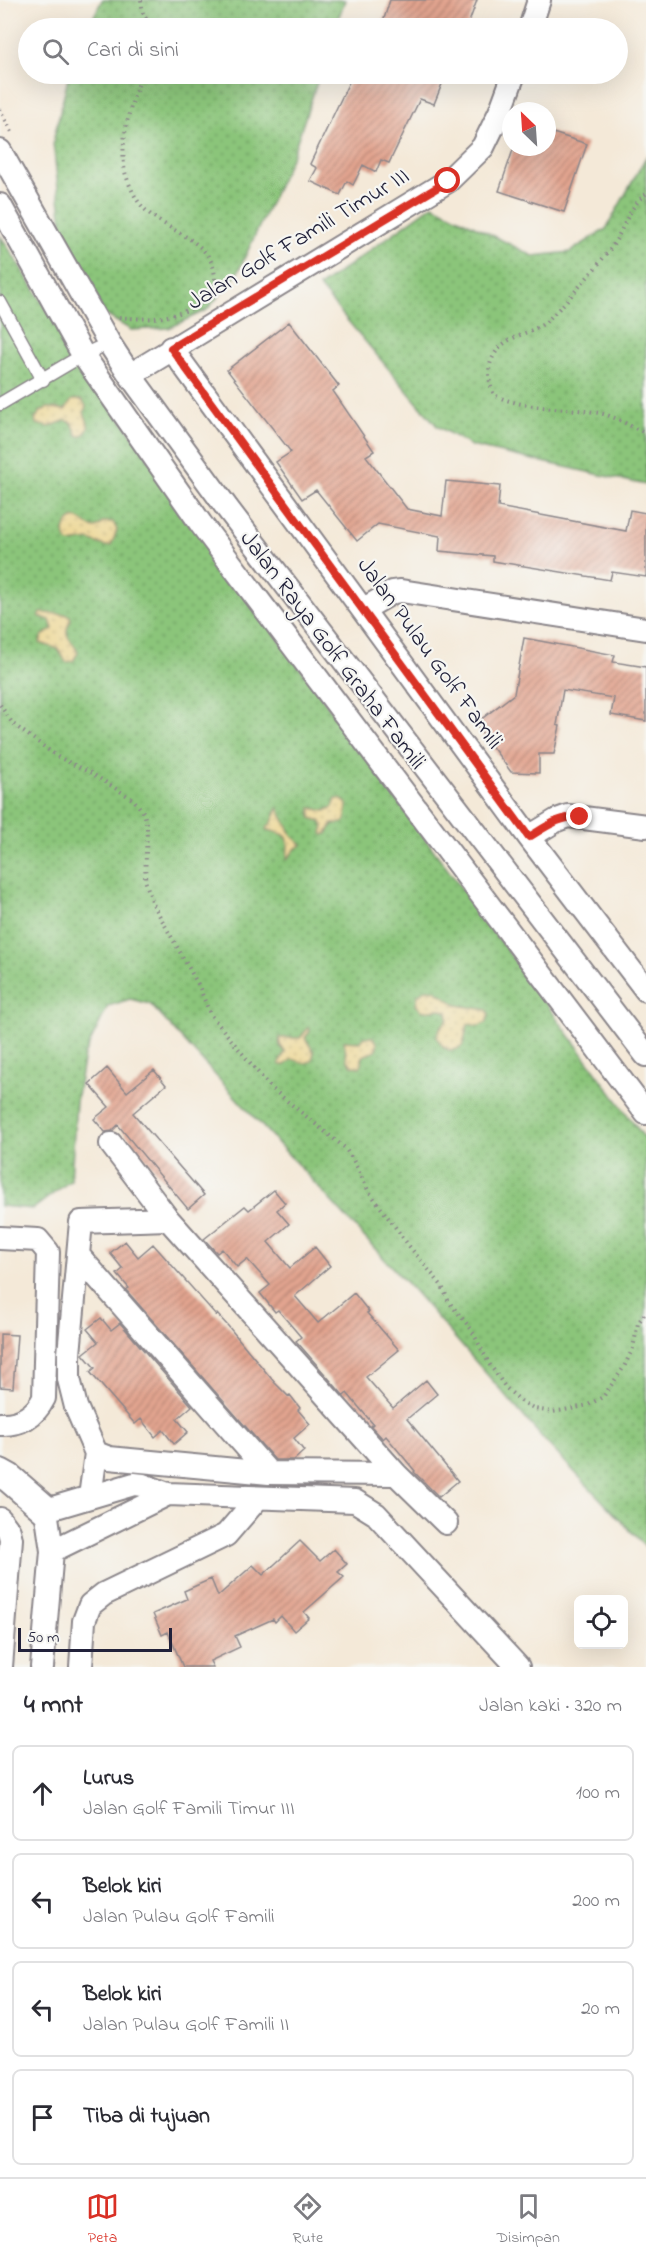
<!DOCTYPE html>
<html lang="id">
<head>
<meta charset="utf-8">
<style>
  :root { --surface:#fff; --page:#f7f7f7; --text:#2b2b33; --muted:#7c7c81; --line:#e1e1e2; --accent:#d93025 }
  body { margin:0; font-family:"Indie Flower",sans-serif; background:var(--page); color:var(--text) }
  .controls { position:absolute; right:18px; bottom:18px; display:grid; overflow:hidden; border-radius:9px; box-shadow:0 6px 24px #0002 }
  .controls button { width:54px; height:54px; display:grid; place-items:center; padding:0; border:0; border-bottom:2px solid var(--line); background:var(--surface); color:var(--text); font:30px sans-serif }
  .compass { position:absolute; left:502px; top:102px; width:54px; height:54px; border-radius:50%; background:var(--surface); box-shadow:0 6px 24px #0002; rotate:335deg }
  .scale { position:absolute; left:18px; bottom:15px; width:154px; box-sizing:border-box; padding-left:6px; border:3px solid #22223b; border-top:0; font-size:16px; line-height:21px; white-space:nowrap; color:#22223b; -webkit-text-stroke:4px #f6f6f2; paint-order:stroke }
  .stop { position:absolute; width:18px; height:18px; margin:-14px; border:4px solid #d93025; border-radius:50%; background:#fff }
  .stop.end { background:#d93025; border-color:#fff; box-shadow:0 2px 6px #0008 }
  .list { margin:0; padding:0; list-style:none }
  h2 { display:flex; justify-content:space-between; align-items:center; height:78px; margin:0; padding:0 24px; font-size:26px }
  h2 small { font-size:20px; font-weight:400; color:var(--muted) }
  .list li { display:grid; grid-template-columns:39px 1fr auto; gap:18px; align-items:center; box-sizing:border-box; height:96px; margin:0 12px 12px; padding:0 12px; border:2px solid var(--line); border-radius:9px }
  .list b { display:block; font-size:22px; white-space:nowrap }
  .list p { margin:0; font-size:20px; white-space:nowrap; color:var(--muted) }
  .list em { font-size:20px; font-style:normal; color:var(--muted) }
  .icon { flex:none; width:33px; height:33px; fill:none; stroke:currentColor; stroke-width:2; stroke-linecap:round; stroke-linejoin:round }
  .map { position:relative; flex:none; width:646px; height:1667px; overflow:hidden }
  .search { position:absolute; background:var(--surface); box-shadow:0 6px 24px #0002; left:18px; right:18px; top:18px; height:66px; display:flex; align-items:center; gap:15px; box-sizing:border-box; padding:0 21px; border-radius:33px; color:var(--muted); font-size:22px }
  .sheet { height:510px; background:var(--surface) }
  nav { display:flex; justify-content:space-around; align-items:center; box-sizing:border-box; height:84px; border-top:2px solid var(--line); background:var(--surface); font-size:16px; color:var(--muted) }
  nav a { display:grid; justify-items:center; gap:3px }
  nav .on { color:var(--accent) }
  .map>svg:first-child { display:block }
  .grass { fill:url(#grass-dots); stroke:#56745a; stroke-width:1.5 }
  .sand { fill:url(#sand-dots); stroke:#887e6c; stroke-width:1.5 }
  .building { fill:url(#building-hatch) }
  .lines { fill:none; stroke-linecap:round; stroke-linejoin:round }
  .service-casing { stroke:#8b868a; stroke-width:15 }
  .minor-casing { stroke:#8b868a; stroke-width:26 }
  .tertiary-casing { stroke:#8b868a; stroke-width:32 }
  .path { stroke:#8b868a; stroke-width:4; stroke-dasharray:1.5 4.5; stroke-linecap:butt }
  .service { stroke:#fff; stroke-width:12 }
  .minor { stroke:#fff; stroke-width:22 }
  .tertiary { stroke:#fff; stroke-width:28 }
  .route { stroke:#d93025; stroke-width:8 }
  .labels { text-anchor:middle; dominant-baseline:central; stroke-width:4.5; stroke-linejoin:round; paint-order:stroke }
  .street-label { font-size:24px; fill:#22223b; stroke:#f6f6f2 }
</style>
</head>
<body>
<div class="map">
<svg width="646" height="1667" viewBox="0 0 646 1667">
  <defs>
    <pattern id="grass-dots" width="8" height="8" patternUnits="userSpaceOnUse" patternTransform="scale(1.5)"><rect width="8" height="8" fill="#8bc57a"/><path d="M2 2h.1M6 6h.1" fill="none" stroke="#71a065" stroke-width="1.8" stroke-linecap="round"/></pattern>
    <pattern id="sand-dots" width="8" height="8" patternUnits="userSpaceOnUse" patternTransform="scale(1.5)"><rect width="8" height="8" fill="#eeda9e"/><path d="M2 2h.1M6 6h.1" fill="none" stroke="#ccbb89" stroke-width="1.8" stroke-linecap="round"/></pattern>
    <pattern id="building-hatch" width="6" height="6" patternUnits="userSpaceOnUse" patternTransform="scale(1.5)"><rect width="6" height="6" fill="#e2a48f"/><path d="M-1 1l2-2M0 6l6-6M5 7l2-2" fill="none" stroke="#b78576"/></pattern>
  </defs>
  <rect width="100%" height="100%" fill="#f6f6f2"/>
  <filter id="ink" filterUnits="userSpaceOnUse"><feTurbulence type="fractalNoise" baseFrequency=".0167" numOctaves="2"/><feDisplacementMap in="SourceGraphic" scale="12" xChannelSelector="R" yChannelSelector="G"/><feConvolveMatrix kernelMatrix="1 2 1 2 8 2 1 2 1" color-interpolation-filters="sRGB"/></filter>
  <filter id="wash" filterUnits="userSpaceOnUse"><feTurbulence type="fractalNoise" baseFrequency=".008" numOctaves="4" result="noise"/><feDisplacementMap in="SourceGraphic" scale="24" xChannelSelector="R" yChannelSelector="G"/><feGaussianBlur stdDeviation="1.35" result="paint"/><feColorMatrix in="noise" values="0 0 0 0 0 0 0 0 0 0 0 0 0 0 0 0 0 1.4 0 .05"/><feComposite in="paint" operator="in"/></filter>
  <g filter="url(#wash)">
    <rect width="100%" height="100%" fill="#f4e9d8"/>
    <!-- grass -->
    <path class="grass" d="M102,0h243l-10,28h-247z
      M69,74h251l-28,82 -55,118 -30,36 -38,18 -38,2 -27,-16 -42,-89 -9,-83z
      M646,157v328l-175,-39 -34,-20 -118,-139 114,-82 100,51 37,-4 36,-23z
      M0,235l74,117 111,159 461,629v407l-99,-104 -135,-154 -262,-285 -20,-5 -22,7 -24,49 -8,46 -5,79 -38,29 -33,-3z"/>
    <!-- sand -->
    <path class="sand" d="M72,400h10l4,6 -2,6c3,11 9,14 -2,24h-4l-6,-13 -6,-3 -17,7 -13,-3 -1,-5c9,-14 15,-12 30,-9z
      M75,518c13,3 18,18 28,4h10l4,8 -6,16h-6l-16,-6 -20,3c-8,-9 -6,-20 6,-25z
      M41,613l24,1 5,2 1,4c-11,18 3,19 7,33l-5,8 -7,1 -8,-13 -18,-6 2,-7 11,-7 -3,-9 -11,-4z
      M336,799h5l6,5 -1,16 -3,3 -11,1 -4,9 -4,2 -2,-2 2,-7 -4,-5 -9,-3v-10l14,3 8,-4z
      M278,808l15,29 9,8 -6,3 -9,11c3,-28 2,-22 -21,-30l6,-7z
      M426,989l9,1 22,15 30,5 2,4 -3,9 -7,3 -11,-2 -5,21c-12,10 -21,4 -26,-8l3,-9 8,-9 -1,-7 -8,-3 -16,2 -7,-6 2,-10z
      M309,1027l1,4 -5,7 9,14 -2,9 -7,2 -13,-4 -7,6h-4l-2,-2 6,-11 -5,-7 -1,-7h21z
      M365,1037h7c6,4 6,7 4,14l-13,5 -3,11 -7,-1 -6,-6 -3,-19 16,1z"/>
    <g id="blocks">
      <!-- building -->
      <path class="building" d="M390,0h87l-10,28h-86z
        M359,74h87l-12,30 -14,-5 -31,64 -8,-3 -5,12 -13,-7 -10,20 -6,-4 -7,14 -30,-14 7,-13 -7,-4 41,-86 6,3z
        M547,131l40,13 -23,68 -65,-21 15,-44h33z
        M289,322l50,64 -6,5 41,60 -8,5 41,53 35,7 4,-35 54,5 -2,21 128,24 4,-21 16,3v64l-34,-5 -2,8 -117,-19v-5l-54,-5 1,-15 -62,-12 -21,17 -41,-51 -14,9 -26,-37 15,-10 -64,-82z
        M524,638l91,17 -2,7 33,5v54l-35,-6 3,-17 -51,-8 -6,35 3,1 -6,28h-15v19l-28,-1 -36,-48 39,-30z
        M107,1068l20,24 27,-22 12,15 -33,28 71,82 -16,14 -70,-84 -6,6 -7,1 -11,-13 15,-12 -20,-23z
        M274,1190l11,13 -8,7 12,14 -21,18 22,26 25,-21 15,19 -35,30 23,27 36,-30 15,19 -2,1 32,37 -33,27 27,31 33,-28 11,14 -30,25 51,62 -19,16 -25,-25 1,-1 -29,-35 -3,3 -12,-13 2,-2 -26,-31 -3,3 -48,-55 5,-4 -23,-27 -3,2 -15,-19 10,-8 -23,-26 -10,8 -15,-18 -5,4 -13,-14 41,-33 4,4z
        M125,1241l13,16 15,-13 63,71 1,-1 11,12 47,57 13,13 2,-1 10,13 -2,2 12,14 -16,14 10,13 -10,9h-19l-149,-170 3,-2 -12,-14 6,-5 -13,-16z
        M101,1318l10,12 9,-7 72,83 -15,13 11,13 -14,12 -11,-14 -8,7 -14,-18 -6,5 -45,-52 5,-4 -12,-14 15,-12 -11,-13z
        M0,1334l17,1 -4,53 -13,-1z
        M300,1541l20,20 14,-12 13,15 -9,8 6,5 -40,35 5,6 -15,13 -13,-15 -6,6 -2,-3 -38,17 5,11 -30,14 3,6h-30l-15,-35 -6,3 -9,-21 34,-15 -3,-8 27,-12 7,17 35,-31 10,10z"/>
    </g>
  </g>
  <g filter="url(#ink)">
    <use href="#blocks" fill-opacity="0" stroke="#8b868a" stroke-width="1.5"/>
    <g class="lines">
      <!-- service casing -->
      <g class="service-casing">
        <path id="service" d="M0,302l43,78
          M0,404l83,-49 26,-12"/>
      </g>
      <!-- minor casing -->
      <g class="minor-casing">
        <path id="minor" d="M530,28l9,-28
          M0,151l109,192 21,32 97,133 419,547
          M0,205l83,150 118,169 445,589
          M171,348l358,489 117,153
          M130,375l318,-194 35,-34 17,-35 14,-38
          M364,609l29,-17 8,-1 245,38
          M529,837l28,-17 11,-4 78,10
          M111,1144l57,75 228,255 50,49
          M168,1219l-87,3 -12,132v25l7,28 20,46 13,5 160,15
          M0,1238l38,2 10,12 -4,146c-9,18 -24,27 -44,26
          M78,1255l191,218 127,1
          M90,1497l6,-44
          M0,1519l9,12 2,8 -10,128
          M52,1551l116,-57
          M42,1667l10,-116 -6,-41 88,-26 9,1 25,9 187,7 21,13 142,153
          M81,1667l3,-46 6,-16 14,-11 122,-59 31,-36"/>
      </g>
      <!-- tertiary casing -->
      <g class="tertiary-casing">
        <path id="tertiary" d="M0,1473l9,5 37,32"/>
      </g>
      <!-- path -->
      <path class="path" d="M141,0l2,13 10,15
        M0,109l13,25
        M646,194c-19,15 -22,36 -35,54 -19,25 -42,51 -64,73 -15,13 -40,14 -51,31 -10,14 -8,28 -2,43 34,16 69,11 105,18 17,3 31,14 47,20
        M119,317c30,4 58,1 84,-15 8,-4 12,-13 12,-22 0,-43 -52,-47 -74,-75 -7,-8 -13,-23 -16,-33 -6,-32 6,-69 17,-98
        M0,705l13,19 45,33 33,16 43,27 10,13 3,15 -2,52 8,24 46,82 11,28 60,73 75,61 8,12 15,30 41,56 33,40 7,16 22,27 19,36 16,23 15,13 14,8 17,3 19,-3 17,-4 15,-8 21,-30 9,-19 5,-25 8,-11"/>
      <!-- service -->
      <use href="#service" class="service"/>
      <!-- minor -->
      <use href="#minor" class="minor"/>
      <!-- tertiary -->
      <use href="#tertiary" class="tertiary"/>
    </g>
  </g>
  <g class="lines" filter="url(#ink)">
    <!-- route -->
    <path class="route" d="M448,181l-277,167 358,489c17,-10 30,-21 51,-20"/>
  </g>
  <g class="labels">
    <!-- street labels -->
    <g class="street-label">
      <text transform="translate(299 240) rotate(-31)">Jalan Golf Famili Timur III</text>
      <text transform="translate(332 651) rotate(53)">Jalan Raya Golf Graha Famili</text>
      <text transform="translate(429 654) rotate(54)">Jalan Pulau Golf Famili</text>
    </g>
  </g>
</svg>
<div class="controls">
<button><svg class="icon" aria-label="locate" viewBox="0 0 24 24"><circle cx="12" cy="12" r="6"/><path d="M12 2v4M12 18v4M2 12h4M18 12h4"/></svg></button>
</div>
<svg class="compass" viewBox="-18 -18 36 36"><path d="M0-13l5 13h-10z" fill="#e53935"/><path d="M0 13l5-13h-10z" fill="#7c7c81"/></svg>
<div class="scale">50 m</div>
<div class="stop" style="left:448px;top:181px"></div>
<div class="stop end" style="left:580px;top:817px"></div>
<div class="search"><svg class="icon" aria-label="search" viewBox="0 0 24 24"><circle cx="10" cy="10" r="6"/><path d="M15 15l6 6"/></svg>Cari di sini</div>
</div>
<section class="sheet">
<h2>4 mnt<small>Jalan kaki · 320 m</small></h2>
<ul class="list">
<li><svg class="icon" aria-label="ahead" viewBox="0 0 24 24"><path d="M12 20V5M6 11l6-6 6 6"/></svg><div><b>Lurus</b><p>Jalan Golf Famili Timur III</p></div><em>100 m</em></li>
<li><svg class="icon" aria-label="left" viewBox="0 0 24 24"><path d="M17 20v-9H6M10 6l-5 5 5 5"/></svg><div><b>Belok kiri</b><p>Jalan Pulau Golf Famili</p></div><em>200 m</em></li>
<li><svg class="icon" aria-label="left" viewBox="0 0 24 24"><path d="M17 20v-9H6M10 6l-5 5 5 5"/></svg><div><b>Belok kiri</b><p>Jalan Pulau Golf Famili II</p></div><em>20 m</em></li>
<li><svg class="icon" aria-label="arrive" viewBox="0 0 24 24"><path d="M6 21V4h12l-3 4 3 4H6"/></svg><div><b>Tiba di tujuan</b></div></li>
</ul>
</section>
<nav>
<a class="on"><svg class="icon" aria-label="map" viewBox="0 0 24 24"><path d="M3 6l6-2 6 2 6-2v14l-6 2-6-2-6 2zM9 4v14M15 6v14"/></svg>Peta</a>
<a><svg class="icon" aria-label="directions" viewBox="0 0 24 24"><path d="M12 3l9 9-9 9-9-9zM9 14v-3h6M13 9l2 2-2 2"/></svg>Rute</a>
<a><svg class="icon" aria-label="saved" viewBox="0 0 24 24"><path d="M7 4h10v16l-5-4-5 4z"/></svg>Disimpan</a>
</nav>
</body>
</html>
